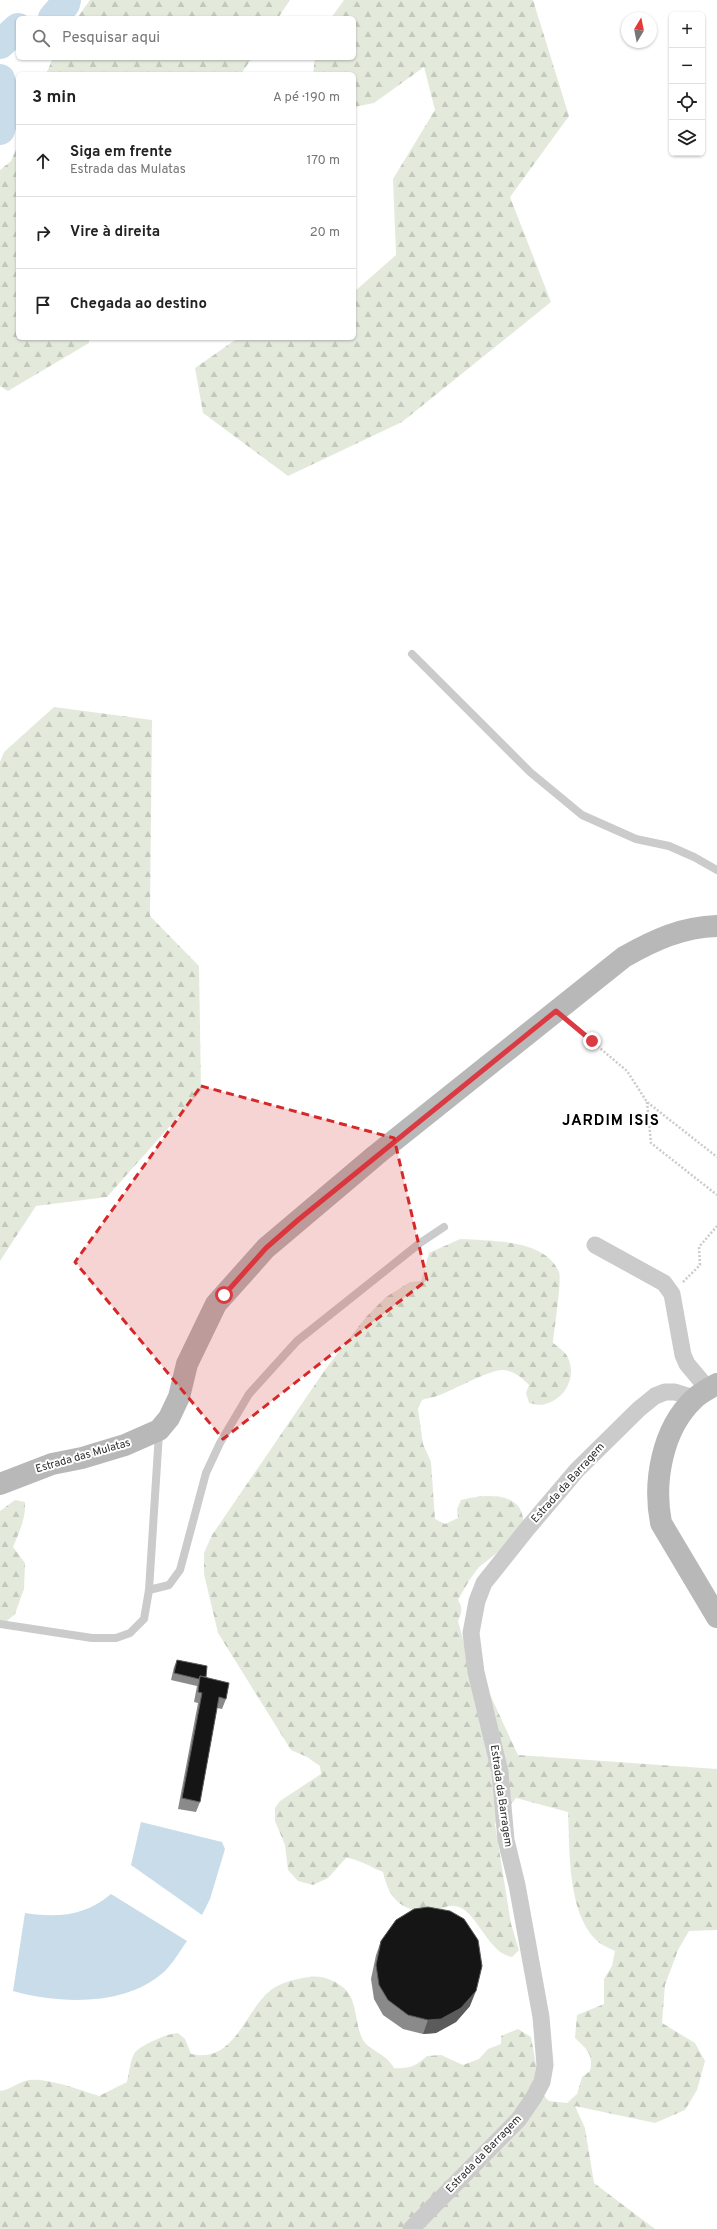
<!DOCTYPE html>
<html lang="pt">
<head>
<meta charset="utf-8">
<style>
  :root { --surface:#fff; --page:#f6f6f6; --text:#222; --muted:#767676; --line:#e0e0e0 }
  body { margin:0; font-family:Overpass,sans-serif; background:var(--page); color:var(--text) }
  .controls { position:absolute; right:12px; top:12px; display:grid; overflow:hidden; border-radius:6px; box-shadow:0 1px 3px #0004 }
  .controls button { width:36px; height:36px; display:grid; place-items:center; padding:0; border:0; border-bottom:1px solid var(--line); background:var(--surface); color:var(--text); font:20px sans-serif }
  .compass { position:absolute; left:621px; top:12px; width:36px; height:36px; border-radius:50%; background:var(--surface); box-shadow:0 1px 3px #0004; rotate:10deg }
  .stop { position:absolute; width:12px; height:12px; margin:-9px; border:3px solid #db3a43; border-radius:50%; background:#fff }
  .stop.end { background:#db3a43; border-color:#fff; box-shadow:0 1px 4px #0008 }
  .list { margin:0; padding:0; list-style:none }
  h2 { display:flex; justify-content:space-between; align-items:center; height:52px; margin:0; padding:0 16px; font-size:17px }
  h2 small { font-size:13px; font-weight:400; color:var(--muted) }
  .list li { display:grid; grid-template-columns:26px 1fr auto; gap:12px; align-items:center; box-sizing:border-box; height:72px; padding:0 16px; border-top:1px solid var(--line) }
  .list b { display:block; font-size:15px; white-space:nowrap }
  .list p { margin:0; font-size:13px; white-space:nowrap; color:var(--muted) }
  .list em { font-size:13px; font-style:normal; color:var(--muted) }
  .icon { flex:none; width:22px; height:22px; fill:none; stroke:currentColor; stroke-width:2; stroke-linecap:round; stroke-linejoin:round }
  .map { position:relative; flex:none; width:717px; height:2229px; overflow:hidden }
  .search { position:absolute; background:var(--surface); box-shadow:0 1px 3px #0004; left:16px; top:16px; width:340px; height:44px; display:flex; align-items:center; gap:10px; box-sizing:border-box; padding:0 14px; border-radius:6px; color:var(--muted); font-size:15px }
  .panel { position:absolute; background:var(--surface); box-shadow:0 1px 3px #0004; left:16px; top:72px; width:340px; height:268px; border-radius:6px }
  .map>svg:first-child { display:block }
  .forest { fill:url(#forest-firs) }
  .water { fill:#c9dce9 }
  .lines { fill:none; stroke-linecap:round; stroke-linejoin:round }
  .river { stroke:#c9dce9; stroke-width:30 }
  .path { stroke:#cbcbcb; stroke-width:2.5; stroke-dasharray:2 2; stroke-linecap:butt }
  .lane { stroke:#cbcbcb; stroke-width:8 }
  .street { stroke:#cbcbcb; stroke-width:17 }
  .secondary { stroke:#b8b8b8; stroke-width:22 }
  .wall { fill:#8a8a8a }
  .shaded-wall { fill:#5b5b5b }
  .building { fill:#151515; stroke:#5b5b5b }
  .route { stroke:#db3a43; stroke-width:5 }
  .marked { fill:#d62828; fill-opacity:0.2; stroke:#d62828; stroke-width:3; stroke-dasharray:8 5; stroke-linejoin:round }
  .labels { text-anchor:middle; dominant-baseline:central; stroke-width:4; stroke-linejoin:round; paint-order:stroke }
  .street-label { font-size:11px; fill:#2e2e2e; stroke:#fff }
  .district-label { font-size:15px; font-weight:bold; letter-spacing:1px; fill:#000; stroke:#fff }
</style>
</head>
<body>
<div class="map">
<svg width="717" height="2229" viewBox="0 0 717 2229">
  <defs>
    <pattern id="forest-firs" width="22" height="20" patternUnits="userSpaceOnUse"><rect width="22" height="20" fill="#e3eadc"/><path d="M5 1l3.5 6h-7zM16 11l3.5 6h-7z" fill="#c3c9bd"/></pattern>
  </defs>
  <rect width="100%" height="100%" fill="#fff"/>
  <!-- forest -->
  <path class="forest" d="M90,0h200l-12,18h-201z
    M344,0h189l36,116 -59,81 41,105 -149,120 -114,54 -85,-63 -8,-45 43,-30h116v-46l42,-37 -3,-76 42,-69 -11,-43 -50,36 -20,4v-33h-41l2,-16h39v-40h-23z
    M53,58h199l-11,16h-195z
    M18,144v194h71v5l-81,48 -8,-5v-216l11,-9z
    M54,707l98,13 -2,196 49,50 2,125 -94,106 -71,9 -36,55v-499l4,-10z
    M460,1239c31,2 85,0 99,33 3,8 -5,59 -6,71 5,4 13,9 15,15 9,19 -3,41 -23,46 -4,2 -11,0 -16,-1l-3,-10 3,-8c-8,-8 -15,-14 -26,-15 -13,-1 -51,21 -66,26 -5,2 -10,2 -15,4l-4,9 5,35 8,18 4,57 10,5 13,-6 -1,-9 4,-9c16,-4 42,-8 55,4 6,5 7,13 8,20l-18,22 -27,21 -9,12 -12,21c5,8 4,12 0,21l7,26 7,9 46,99 199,14v161l-28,1 -11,19 -13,35 -3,38 33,20 10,18 -8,29 -12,20 -30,13 -80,-17 10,22 9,55 61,46h-655v-138c11,-1 19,-10 29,-11 20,-2 51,10 70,16l28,-14c2,-8 3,-21 7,-28 5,-9 35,-21 44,-21l7,6 6,15c44,10 53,-43 80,-64 10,-8 25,-11 38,-13 14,-2 28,4 38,14 10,12 8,34 16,49 7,11 24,14 31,28 15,1 22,-2 33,-12l14,-1 22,10 16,-6 9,-10 13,-5v-8l17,-7 13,8 5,27 -2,22 15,15 18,2 10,-9 5,-17 8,-6c4,-16 -4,-23 -15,-33l2,-23 27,-11v-25l8,-13 3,-15c-6,-3 -14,-6 -19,-11 -29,-29 -26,-89 -28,-128l-52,-14 -21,26 16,100 8,26 -7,7c-33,-6 -39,-76 -80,-42 -29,-6 -42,-12 -49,-43 -11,-4 -26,-14 -37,-14l-18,20 -15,7 -15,-4 -10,-11 -3,-25 -10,-24v-13l5,-7 41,-27 -1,-8 -13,-9 -16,-7 -73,-117 -14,-59v-21l8,-18 115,-168 39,-50 20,-20 24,-15 11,-1 8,-28z
    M15,1500l10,2c1,17 -6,30 -12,45l12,16 -1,26 -9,25 -15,13v-116z"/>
  <!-- water -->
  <path class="water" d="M141,1822l81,20 3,7 -15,50 -8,16 -71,-50z
    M111,1894l76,47c-7,10 -14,22 -22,30 -39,36 -105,33 -152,20l12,-78c33,5 60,3 86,-19z"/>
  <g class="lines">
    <!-- river -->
    <path class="river" d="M53,18l12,-14 1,-4
      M0,44l18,-16
      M0,79l7,26 -7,25"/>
    <!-- path -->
    <path class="path" d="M570,1023l57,48 20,31 70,55
      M647,1102l4,41 66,52
      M683,1282l17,-17 -1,-18 18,-21"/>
    <!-- lane -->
    <path class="lane" d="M412,654l118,118 52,43 54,24 33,7 25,11 23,13
      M149,1590l20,-5 11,-15 26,-97 14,-30 29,-49 48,-53 123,-98 24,-16
      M0,1624l92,14h24l14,-5 14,-14 5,-29 10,-157"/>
    <!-- street -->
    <path class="street" d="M595,1245l69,38 8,11 11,61 4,9 21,25
      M411,2229l108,-110 15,-22 8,-15 3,-17 -4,-48 -24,-132 -11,-45 -6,-68 -24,-100 -5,-39 6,-32 7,-18 43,-54 50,-59 62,-61 16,-13 10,-4h10l19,6"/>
    <!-- secondary -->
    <path class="secondary" d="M717,1384c-7,4 -17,9 -23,15 -32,30 -41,83 -33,124l56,94
      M0,1484l52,-20 30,-6 43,-13 34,-15 10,-12 10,-21 8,-33 29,-60 50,-56 110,-93 248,-198c30,-17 58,-30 93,-31"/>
  </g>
  <!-- wall -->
  <path class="wall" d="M177,1660l29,17 20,22 -4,10 -5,-1 -17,94 -4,10 -18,-3 20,-106 -4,-1 3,-16 -26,-6 3,-13z
    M381,1941l89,65 -14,16 -20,11 -13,1 -20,-5 -20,-14 -9,-16 -3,-20 5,-24z"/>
  <!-- shaded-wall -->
  <path class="shaded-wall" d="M476,1991l-6,15 -14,16 -20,11 -13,1 5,-14z"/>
  <!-- building -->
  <path class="building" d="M177,1660l30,6 -1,11 -6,-1 -1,3 -25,-6z
    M200,1676l29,7 -3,16 -7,-2 -19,105 -18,-4 20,-105 -4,-1z
    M428,1907l22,4 14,8 14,21 4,26 -6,25 -15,17 -20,11 -13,1 -20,-5 -20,-15 -9,-15 -3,-20 5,-24 15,-21 18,-11z"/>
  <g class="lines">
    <!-- route -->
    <path class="route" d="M224,1295l42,-47 32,-28 258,-209 36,30"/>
  </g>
  <!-- marked area -->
  <path class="marked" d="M201,1086l193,52 33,142 -204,159 -148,-177z"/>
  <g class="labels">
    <!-- street labels -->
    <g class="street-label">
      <text transform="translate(83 1456) rotate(-16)">Estrada das Mulatas</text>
      <text transform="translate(568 1483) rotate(-48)">Estrada da Barragem</text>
      <text transform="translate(501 1796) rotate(82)">Estrada da Barragem</text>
      <text transform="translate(484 2154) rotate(-46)">Estrada da Barragem</text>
    </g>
    <!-- district labels -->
    <g class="district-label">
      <text x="611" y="1121">JARDIM ISIS</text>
    </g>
  </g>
</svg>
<div class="controls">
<button>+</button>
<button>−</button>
<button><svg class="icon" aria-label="locate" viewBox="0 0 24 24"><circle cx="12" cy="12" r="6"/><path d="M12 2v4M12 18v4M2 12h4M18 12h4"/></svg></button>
<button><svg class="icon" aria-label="layers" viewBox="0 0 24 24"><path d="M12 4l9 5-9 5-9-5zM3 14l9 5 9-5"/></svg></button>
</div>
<svg class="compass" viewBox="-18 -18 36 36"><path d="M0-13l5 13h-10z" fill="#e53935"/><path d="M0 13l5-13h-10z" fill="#767676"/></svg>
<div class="stop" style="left:224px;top:1295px"></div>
<div class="stop end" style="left:592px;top:1041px"></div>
<div class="search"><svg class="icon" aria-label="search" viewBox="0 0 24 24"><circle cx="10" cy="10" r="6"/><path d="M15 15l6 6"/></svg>Pesquisar aqui</div>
<section class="panel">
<h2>3 min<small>A pé · 190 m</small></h2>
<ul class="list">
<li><svg class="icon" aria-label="ahead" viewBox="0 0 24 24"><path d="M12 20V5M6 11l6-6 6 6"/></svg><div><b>Siga em frente</b><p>Estrada das Mulatas</p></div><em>170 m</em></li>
<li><svg class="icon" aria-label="right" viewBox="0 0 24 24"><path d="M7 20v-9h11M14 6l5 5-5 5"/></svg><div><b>Vire à direita</b></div><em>20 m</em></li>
<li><svg class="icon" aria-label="arrive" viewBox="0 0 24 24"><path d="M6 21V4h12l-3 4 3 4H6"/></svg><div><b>Chegada ao destino</b></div></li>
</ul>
</section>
</div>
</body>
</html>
